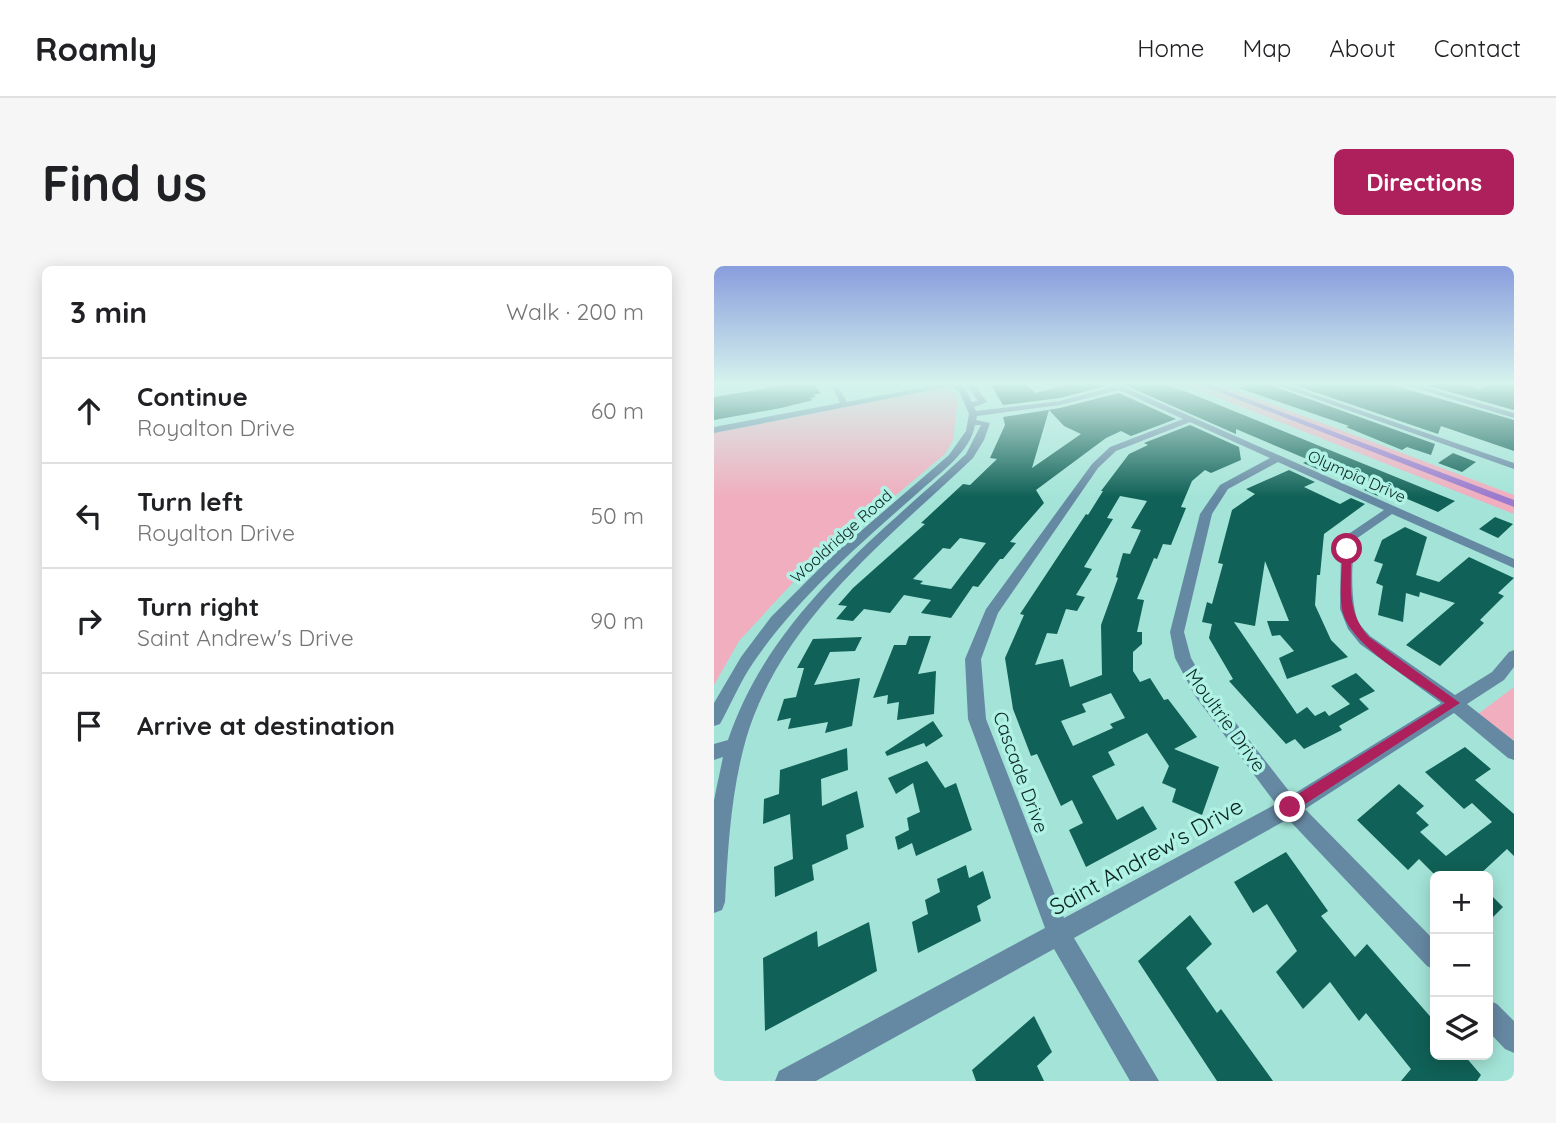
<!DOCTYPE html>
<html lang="en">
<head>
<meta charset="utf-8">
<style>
  :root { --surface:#fff; --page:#f6f6f6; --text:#202124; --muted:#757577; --line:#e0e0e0; --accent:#ae205b }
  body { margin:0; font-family:Quicksand,sans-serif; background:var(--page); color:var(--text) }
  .controls { position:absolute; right:21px; bottom:21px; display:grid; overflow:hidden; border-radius:10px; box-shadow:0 4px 18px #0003 }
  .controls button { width:63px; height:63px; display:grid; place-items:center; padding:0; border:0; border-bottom:2px solid var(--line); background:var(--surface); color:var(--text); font:35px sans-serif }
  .stop { position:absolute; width:21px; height:21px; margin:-16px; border:5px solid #ae205b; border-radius:50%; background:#fff }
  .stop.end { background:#ae205b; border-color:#fff; box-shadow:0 2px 7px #0008 }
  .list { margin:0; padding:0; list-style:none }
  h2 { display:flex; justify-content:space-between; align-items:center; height:91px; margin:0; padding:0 28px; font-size:30px }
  h2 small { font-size:23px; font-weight:400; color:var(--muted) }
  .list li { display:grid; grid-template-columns:46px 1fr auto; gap:21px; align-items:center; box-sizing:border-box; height:105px; padding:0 28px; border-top:2px solid var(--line) }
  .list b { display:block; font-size:26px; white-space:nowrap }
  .list p { margin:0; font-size:23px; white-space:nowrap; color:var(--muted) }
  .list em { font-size:23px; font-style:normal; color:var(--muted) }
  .icon { flex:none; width:38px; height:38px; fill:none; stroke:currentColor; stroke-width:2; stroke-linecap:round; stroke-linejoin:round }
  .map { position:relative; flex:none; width:800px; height:815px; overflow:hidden; border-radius:10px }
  header { display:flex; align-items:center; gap:42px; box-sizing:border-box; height:98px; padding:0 35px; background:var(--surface); border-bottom:2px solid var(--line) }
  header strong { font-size:33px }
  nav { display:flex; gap:38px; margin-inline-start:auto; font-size:24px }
  .intro { display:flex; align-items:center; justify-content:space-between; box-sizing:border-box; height:168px; padding:0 42px }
  h1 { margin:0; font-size:49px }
  .button { padding:18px 32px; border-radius:10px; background:var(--accent); color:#fff; font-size:24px; font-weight:700 }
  main { display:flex; gap:42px; padding:0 42px }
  aside { flex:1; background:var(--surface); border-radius:10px; box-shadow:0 4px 18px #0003 }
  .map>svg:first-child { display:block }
  .green { fill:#f0aebf }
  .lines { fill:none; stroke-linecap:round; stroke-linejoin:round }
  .canal { fill:#9c7acd; fill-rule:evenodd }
  .building { fill:#106157; fill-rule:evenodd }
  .minor { fill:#6689a3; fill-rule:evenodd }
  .route { fill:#ae205b }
  .labels { text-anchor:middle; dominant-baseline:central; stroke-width:7; stroke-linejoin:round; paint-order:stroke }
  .far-street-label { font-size:16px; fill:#0a2521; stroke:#b1f2e6 }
  .street-label { font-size:19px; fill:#0a2521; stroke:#b1f2e6 }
  .near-street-label { font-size:23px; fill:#0a2521; stroke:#b1f2e6 }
</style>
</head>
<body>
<header>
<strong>Roamly</strong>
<nav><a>Home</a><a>Map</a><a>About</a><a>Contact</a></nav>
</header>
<div class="intro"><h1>Find us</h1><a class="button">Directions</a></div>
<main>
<aside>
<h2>3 min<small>Walk · 200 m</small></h2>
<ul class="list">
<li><svg class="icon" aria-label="ahead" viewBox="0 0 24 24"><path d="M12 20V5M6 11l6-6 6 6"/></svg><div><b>Continue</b><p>Royalton Drive</p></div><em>60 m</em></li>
<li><svg class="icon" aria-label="left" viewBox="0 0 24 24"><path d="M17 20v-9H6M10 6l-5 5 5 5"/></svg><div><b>Turn left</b><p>Royalton Drive</p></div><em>50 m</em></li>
<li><svg class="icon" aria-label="right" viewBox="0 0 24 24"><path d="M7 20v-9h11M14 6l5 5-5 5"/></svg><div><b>Turn right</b><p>Saint Andrew's Drive</p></div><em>90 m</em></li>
<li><svg class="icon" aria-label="arrive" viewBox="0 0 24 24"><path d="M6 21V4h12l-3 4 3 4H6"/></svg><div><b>Arrive at destination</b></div></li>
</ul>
</aside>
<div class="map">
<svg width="800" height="815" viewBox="0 0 800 815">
  <rect width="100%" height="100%" fill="#a4e4d8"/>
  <!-- green -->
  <path class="green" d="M466,117h35l299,112v19z
    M233,121l11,11 -5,42 -8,14 -147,123 -59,64 -25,44v-252z
    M800,421v54l-36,-27z"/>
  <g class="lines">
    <!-- canal -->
    <path class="canal" d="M482,117h9l309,117v7z"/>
  </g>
  <!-- building -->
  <path class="building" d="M84,117h15l8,10 -8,2 3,2 -6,1 3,2 -32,8 -67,12v-23z
    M279,117h31l12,10 37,-10h31l2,3 -46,12 -57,7 -12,-20h4z
    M406,117h39l28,9 268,109 -17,11 -33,-14 -4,2 -17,-8 -6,4 -14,-6 10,-6 -29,-13 -16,3 -26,-11 6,-3 -73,-31v5z
    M526,117h28l2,2 165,59 -4,11 -24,-8 -5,3 -56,-23 3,-1 -110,-38 8,-2z
    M574,117h97l129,37v31l-73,-25 -3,8z
    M716,117h26l24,6 14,-6h20v27l-89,-25z
    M405,127l57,26 -45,17 -10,-5 -15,7 -70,52 8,13 -34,39 6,1 -13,16h-3l-22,28 -5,-1 -22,32 -30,-5 10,-13 -27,-5 -14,18 -26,-4 -11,12 -17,-2 11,-13 -9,-1 15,-17 72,-64 -4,-1 42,-39 7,1 27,-26 -7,-1 15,-33 -2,-8 57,-9zM335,144l15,16 17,8 -49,34zM246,272l26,5 -35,46 -31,-5 3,-3 -10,-2 30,-31 7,1z
    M476,159l49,22 2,13 -30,13 -6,-3 -13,11 -11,26 5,1 -15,37 -8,-1 -6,15 -3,-1 -17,41 7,1 -7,32h5v12l-9,8v19l7,11 10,-4 14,22 4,-1 29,38 -23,12 45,18 -17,48 -30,-13 4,-13 -14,-6 7,-17 -22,-33 -39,19 7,13 -23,11 25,44 26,-14 14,23 -71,38 -17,-37 14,-7 -11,-23 -11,6 -24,-52 -6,2 -18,-47 -8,-51 19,-43 -4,-1 66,-100 2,1 15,-24h-2l28,-37 19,-9 -4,-2zM406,230l27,5 -16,27 10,2 -11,24 -7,-1 -7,24 2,1 -17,47 1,50 -32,12 -7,-28 -28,6 12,-32 10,1 9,-25 11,2 8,-14 -9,-2 16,-26 -8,-2 29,-48 -6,-1zM397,427l14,25 -15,6 3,4 -40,18 -12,-25 25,-9 -4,-8z
    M739,187l23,9 -14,10 -24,-9z
    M575,204l26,12 -11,5 36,17 11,-6 14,6 -41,30 -4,41h-3l-2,30 16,35 17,17 -61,22 -8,-21 15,-7 -14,-16 -8,1 -5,-15h22l-24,-60 -10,65 -21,-4 63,92 10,-7 8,9 10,-5 4,5 21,-12 -19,-18 25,-13 19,18 -16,8 10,10 -30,17 3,4 -38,19 -9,-10 -9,5 -57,-63 4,-2 -24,-41 3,-14 -10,-2 5,-20 5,2 11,-40 -5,-1 14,-53 23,-16 -9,-5z
    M781,251l18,7 -15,14 -19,-9z
    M691,261l22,10 -11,38 23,7 30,-25 45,21 -16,15 6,3 -24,24 4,3 -44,43 -34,-21 49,-42 -35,-11 -1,5 -13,-4 -3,29 -25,-7 5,-29 -7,-3 7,-19 -9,-3 8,-21z
    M195,370h22l-13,38 18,-3 -2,43 -37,6 2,-18 -12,2 1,-9 -15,3 21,-53h12z
    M148,371l-7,14 -25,1 -16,33 46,-7 -8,48 -27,7 3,-11 -40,7 3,-11 -14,3 7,-22 12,-2 8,-29h-7l16,-29z
    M219,455l10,15 -17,11 -2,-4 -37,13 -2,-4z
    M751,481l26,22 -16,11 39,34v42l-7,-7 -29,27h-42l-17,-17 -11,11 -51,-50 42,-36 25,22 -8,7 13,12 -9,7 26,24 46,-34 -20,-19 -8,6 -39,-37z
    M133,482l1,22 -27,9 1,27 35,-15 7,36 -18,8 2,14 -36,16 2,15 -39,17 -1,-30 19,-8 -3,-45 -27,10 1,-25 15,-5 1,-24z
    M213,495l18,27 11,-5 16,47 -56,26 -4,-13 -14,7 -3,-13 14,-7 -2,-12 13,-6 -7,-29 -17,11 -8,-16z
    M572,586l42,59 -7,5 34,41 12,-13 68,78v33h29l17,20 -4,6h-76l10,-12 -45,-56 -7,8 -29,-39 -27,27 -27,-37 21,-21 -30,-47 -14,9 -19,-31z
    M252,599l3,13 14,-7 8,27 -14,8 4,15 -63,32 -6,-31 16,-8 -3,-14 15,-8 -3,-13z
    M774,626l15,15 -15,15z
    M476,649l22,29 -26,24 31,45 4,-4 52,72h-56l-79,-120z
    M155,656l8,49 -112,60 -2,-73 54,-27 1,16z
    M320,750l18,36 -15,14 7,15h-68l-4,-11z"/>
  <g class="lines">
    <!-- minor -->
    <path class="minor" d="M37,117h10l-4,2z
      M116,117h6l11,19 98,-19h13l8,7 6,12 6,-1 -12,-18h7l14,19 -13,5 2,4 84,-10 52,-14 -6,-4h9l399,176v9l-122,-54 -36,25c-5,19 -6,67 3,84 3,5 8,9 11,13l85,59 37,-23 17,-20 5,-2v17l-10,13 -37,24 47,37v19l-6,-2 -54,-45 -149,96 130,132v29l-8,-4 -139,-147 -214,119 85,143h-29l-76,-132 -238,132h-41l4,-10 266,-143 -77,-209 -3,-60 21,-50 106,-145 18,-17 73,-28 -64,-29 -59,15 -83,11 -1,4 14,3 -6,17 -11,18c-86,82 -192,162 -227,281 -15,53 -18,108 -21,163l-3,8 -8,3v-113l9,-43 -9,3v-16l14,-4c42,-124 145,-200 238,-286l15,-29h-6c-4,26 -35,48 -54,65 -60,53 -122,106 -168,173 -13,19 -22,41 -33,61l-6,2v-23l27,-46 30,-40 61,-61 117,-101 17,-24 3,-17 -9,-21 -8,-7 -238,47v-6l126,-24zM476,156l80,36 -50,27 -20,29 -30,118 5,26 20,38 81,108 -212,114 -78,-199 -5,-60 17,-46 100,-145 18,-17zM564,196l106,48 -40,27 -3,12 -1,60 8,20 12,15 81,59 -149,92 -85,-109 -16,-28 -7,-26 28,-118 16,-25z
      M557,117h10l233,80v6z
      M685,117h10l105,30v5z
      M774,734l9,4 17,17v32l-9,-4 -17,-18z"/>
  </g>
  <!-- sky -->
  <linearGradient id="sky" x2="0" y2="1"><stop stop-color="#899ddd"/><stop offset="0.51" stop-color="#d6f3ed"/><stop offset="1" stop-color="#d6f3ed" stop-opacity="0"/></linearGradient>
  <rect width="800" height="231" fill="url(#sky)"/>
  <!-- route -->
  <path class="route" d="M633,280l4,3c1,34 -6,61 18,88l91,66 -170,111 -5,-2v-10l160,-99c-29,-21 -97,-58 -103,-94 -3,-19 0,-41 1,-60z"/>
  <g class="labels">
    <!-- far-street labels -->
    <g class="far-street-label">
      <text transform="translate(643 210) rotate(24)">Olympia Drive</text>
      <text transform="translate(127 270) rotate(-42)">Wooldridge Road</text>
    </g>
    <!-- street labels -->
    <g class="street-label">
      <text transform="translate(512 454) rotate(54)">Moultrie Drive</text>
      <text transform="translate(307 506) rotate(70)">Cascade Drive</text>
    </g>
    <!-- near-street labels -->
    <g class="near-street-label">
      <text transform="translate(432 590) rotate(-29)">Saint Andrew's Drive</text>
    </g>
  </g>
</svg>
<div class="controls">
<button>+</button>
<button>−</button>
<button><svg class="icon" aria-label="layers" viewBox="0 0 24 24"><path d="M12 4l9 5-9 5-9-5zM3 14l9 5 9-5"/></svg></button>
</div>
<div class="stop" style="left:633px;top:283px"></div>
<div class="stop end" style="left:576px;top:541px"></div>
</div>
</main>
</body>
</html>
